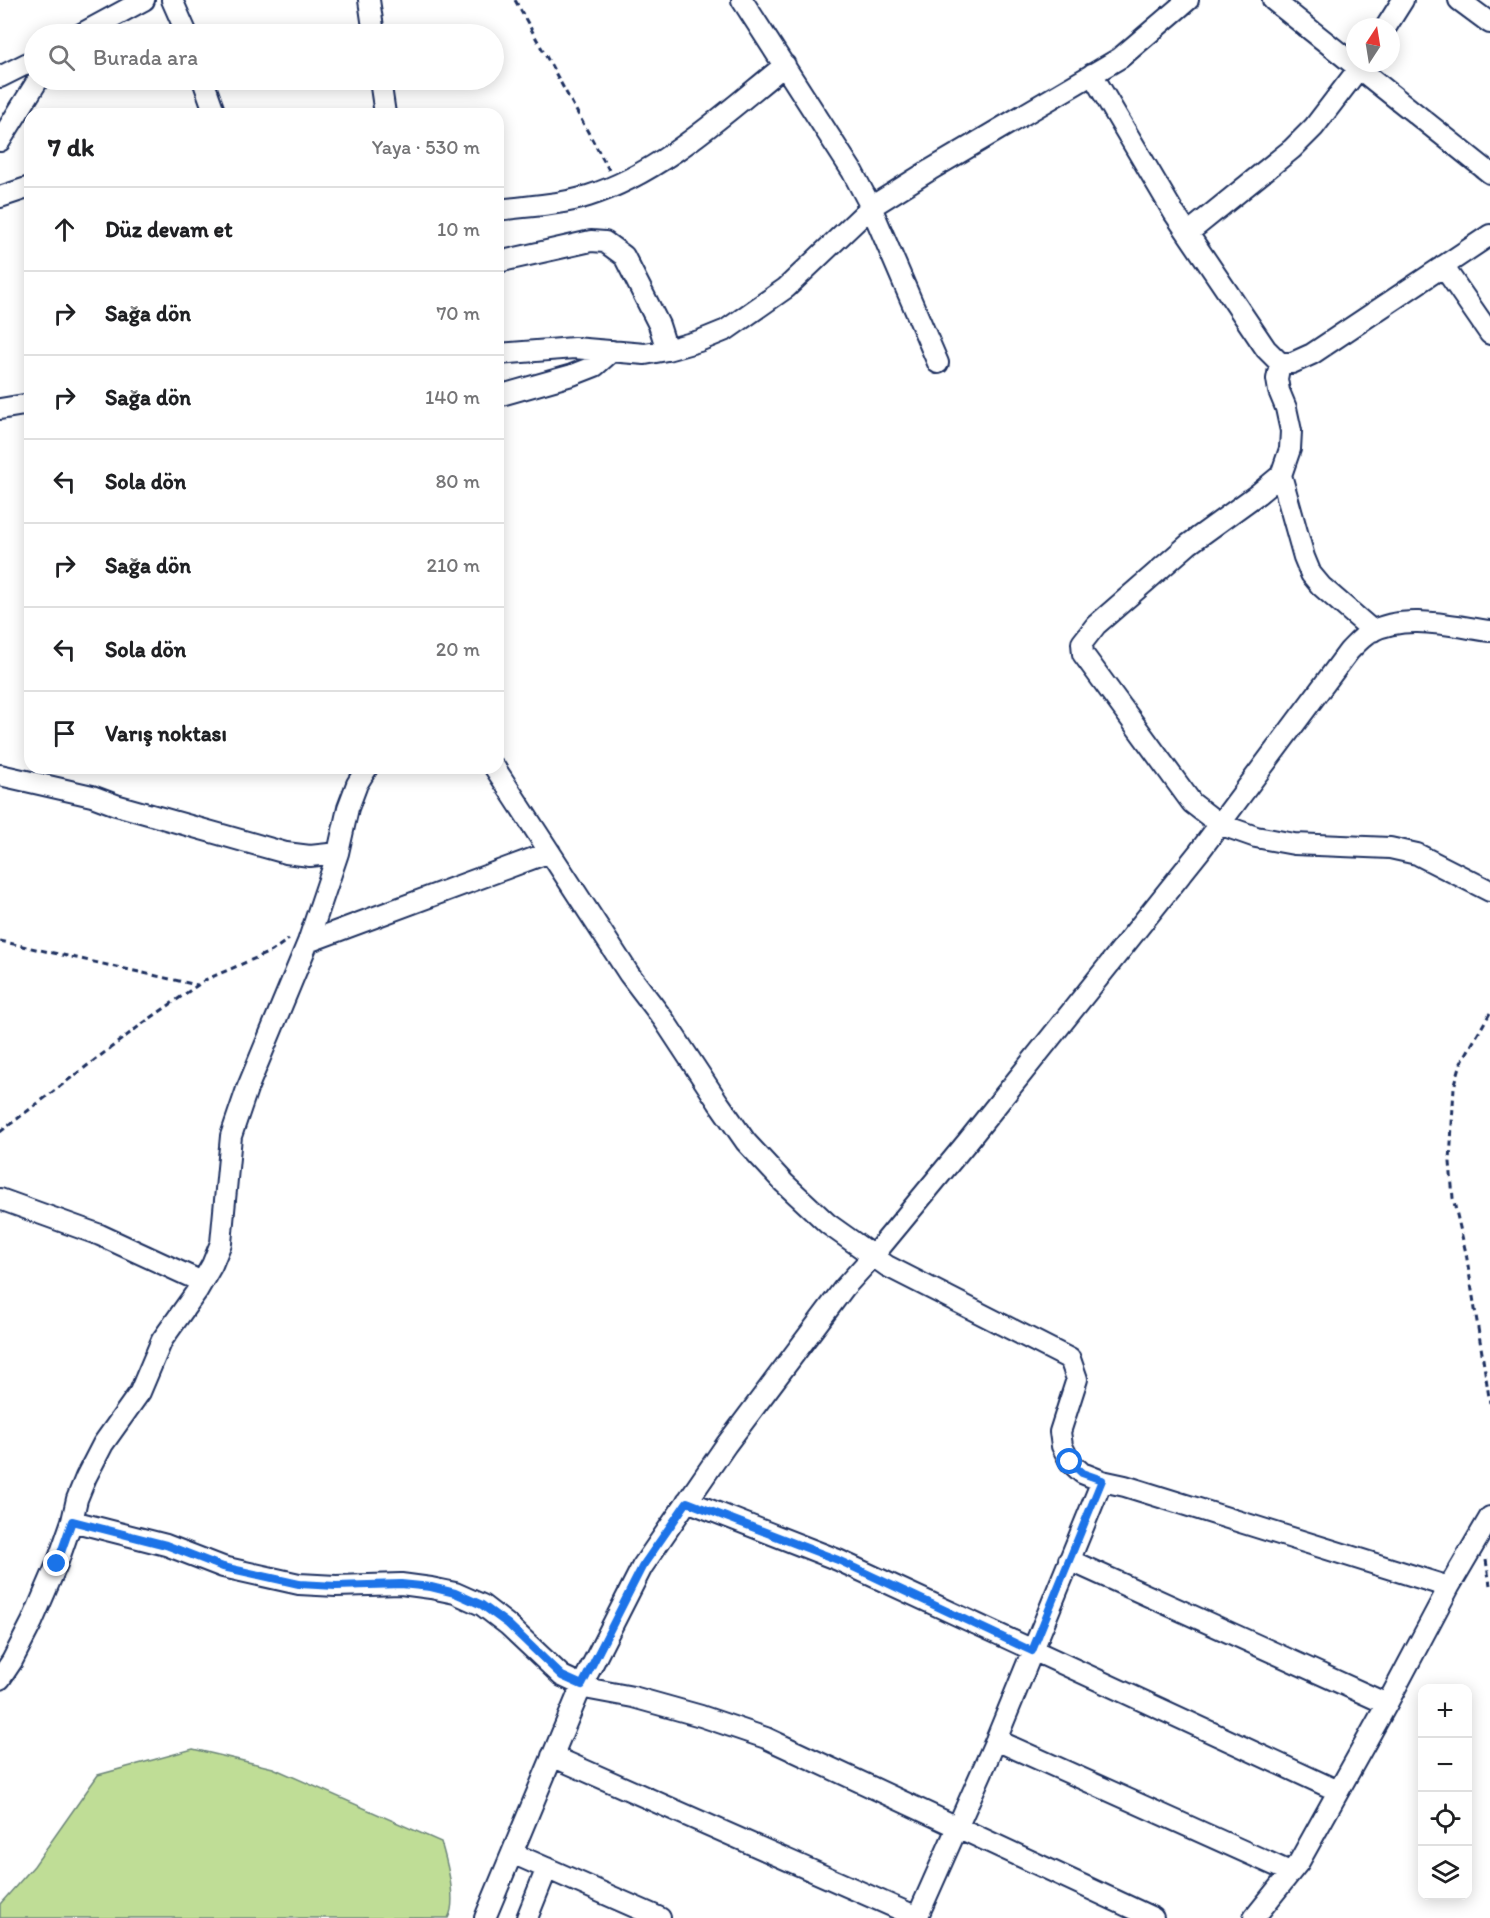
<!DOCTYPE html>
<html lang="tr">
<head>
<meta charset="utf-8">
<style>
  :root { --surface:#fff; --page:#f6f6f6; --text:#202124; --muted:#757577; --line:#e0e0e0 }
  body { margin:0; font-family:Itim,sans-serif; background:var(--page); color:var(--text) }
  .controls { position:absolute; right:18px; bottom:18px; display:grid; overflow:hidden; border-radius:12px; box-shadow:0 3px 15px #0003 }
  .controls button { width:54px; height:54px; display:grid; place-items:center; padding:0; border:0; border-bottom:2px solid var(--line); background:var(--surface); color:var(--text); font:30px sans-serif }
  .compass { position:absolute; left:1346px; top:18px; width:54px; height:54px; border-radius:50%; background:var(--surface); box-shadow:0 3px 15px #0003; rotate:12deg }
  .stop { position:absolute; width:18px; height:18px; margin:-14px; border:4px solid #1a73e8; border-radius:50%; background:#fff }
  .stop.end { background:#1a73e8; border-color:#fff; box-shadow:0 2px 6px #0008 }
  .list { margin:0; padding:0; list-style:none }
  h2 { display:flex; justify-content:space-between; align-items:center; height:78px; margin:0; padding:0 24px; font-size:26px }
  h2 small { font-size:20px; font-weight:400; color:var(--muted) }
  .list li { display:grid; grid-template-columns:39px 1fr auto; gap:18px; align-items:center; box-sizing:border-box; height:84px; padding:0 24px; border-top:2px solid var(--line) }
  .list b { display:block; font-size:22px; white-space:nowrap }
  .list em { font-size:20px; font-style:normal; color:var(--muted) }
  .icon { flex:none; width:33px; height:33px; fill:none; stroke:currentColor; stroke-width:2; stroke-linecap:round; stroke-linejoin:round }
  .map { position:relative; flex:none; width:1490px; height:1918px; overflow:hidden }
  .search { position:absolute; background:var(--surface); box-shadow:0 3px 15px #0003; left:24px; top:24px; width:480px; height:66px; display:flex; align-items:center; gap:15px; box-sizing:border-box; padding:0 21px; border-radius:33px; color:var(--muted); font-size:22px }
  .panel { position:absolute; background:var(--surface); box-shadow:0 3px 15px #0003; left:24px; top:108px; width:480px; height:666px; border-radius:18px }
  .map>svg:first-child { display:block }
  .green { fill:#bfdd96; stroke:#6d867a; stroke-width:1.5 }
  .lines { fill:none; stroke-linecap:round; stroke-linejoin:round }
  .minor-casing { stroke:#1b2f5e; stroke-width:24 }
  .path { stroke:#1b2f5e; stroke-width:3; stroke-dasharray:6 4.5; stroke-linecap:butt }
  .minor { stroke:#fff; stroke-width:20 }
  .route { stroke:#1a73e8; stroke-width:8 }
</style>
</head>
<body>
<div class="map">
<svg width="1490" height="1918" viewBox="0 0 1490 1918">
  <rect width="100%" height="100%" fill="#fff"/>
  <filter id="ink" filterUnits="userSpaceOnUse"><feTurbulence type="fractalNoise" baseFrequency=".0167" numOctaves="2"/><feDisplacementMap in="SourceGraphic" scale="12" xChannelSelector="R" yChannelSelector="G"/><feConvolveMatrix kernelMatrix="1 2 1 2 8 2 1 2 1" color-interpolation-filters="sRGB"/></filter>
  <g filter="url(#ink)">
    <!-- green -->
    <path class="green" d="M193,1749l80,19 168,74c5,17 17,60 7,76h-448v-14l34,-38 64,-91z"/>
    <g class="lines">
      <!-- minor casing -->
      <g class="minor-casing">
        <path id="minor" d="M172,0l15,34
          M369,0l5,34
          M742,0l110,171 19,36 67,156
          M1273,0l217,173
          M1459,0l31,23
          M1386,27l17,-27
          M81,34l63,-34
          M1092,74l82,139 92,136 14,14h12l20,-9 178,-119
          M0,77l34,-17
          M203,80l12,34
          M380,80l5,34
          M0,141l38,-61
          M0,197l30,-10
          M498,210c30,-4 62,-5 90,-14 74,-23 138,-84 197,-131
          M1188,233l104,-84 22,-22 49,-64
          M498,262l93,-21 14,1 19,14 35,69 8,25
          M1443,266l47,68
          M498,354l76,-6 71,6 22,-4 32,-9 27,-11 60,-42 85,-81 59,-37 190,-112 68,-58
          M1280,363l-3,16 2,12 7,17 5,23 -1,18 -9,26 23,82 7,17 10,12 52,45
          M498,396l74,-21 23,-9 17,-15
          M0,409l30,-5
          M1281,475l-23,19 -69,50 -93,81 -14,18 1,11 109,149 27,21 37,13 38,7 96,4 27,6 73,37
          M495,768l134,206 35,46 54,82 28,40 38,41 44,41 59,42 183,93 7,20 -17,53 2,14 8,16 12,11 20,8 23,5 324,101
          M0,775l92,21 24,9 170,48 24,3 28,-3
          M308,942l242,-90
          M0,1199l100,36 102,47
          M687,1501l151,59 500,231
          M72,1521l94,24 57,22 76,17 37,2 65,-2 30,4 24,5 27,12 26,20 54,51 28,13 43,8 68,19 65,22 387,180
          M1069,1560l318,144
          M0,1679l12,-18 20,-39 25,-58 15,-43 5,-22 9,-22 17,-33 37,-52 22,-52 35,-49 15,-26 9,-22 10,-107 16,-47 61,-147 30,-89 10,-45 9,-24 10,-16
          M996,1740l294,132
          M552,1756l365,161
          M512,1853l148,65
          M485,1918l97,-233 60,-118 84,-122 118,-157 29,-32 95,-115 231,-289 150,-201c6,-6 13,-14 21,-19 35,-19 82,-6 120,-1
          M527,1918l20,-50
          M917,1918l79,-178 106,-259
          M1254,1918l45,-56 88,-158 62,-117 41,-70"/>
      </g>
      <!-- path -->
      <path class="path" d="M515,0l94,170
        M0,941l197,44
        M1490,1013l-29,50 -7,24 -4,75 3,36 13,55 24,150
        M0,1132l142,-108 63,-44 67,-29 17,-12
        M1486,1560l4,25"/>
      <!-- minor -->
      <use href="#minor" class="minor"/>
    </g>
  </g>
  <g class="lines" filter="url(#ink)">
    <!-- route -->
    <path class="route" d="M57,1564l15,-43 94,24 57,22 76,17 37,2 65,-2 30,3 24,6 27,12 26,19 54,52 20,9 60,-118 45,-65 151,58 194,91 70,-171 -20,-7 -12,-11"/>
  </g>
</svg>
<div class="controls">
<button>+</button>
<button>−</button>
<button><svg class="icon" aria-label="locate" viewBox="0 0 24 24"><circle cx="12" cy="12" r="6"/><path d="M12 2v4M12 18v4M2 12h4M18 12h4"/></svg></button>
<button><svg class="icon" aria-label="layers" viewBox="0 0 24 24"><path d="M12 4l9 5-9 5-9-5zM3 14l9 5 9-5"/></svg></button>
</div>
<svg class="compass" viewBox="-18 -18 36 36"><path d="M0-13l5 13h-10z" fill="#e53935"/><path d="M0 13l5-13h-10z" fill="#757577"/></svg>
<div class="stop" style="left:1070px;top:1462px"></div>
<div class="stop end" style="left:57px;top:1564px"></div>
<div class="search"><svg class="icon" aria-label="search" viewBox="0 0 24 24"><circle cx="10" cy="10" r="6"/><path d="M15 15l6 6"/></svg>Burada ara</div>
<section class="panel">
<h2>7 dk<small>Yaya · 530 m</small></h2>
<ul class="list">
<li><svg class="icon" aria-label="ahead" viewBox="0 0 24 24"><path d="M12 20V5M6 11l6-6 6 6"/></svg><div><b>Düz devam et</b></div><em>10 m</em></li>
<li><svg class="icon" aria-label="right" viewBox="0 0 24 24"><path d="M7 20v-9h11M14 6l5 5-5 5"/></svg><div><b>Sağa dön</b></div><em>70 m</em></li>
<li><svg class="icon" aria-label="right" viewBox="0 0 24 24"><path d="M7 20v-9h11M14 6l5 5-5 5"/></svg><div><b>Sağa dön</b></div><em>140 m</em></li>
<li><svg class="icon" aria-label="left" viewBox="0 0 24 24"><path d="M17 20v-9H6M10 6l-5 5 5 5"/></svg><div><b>Sola dön</b></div><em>80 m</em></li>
<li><svg class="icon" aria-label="right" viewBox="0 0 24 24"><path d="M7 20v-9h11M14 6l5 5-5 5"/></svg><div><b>Sağa dön</b></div><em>210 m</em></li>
<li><svg class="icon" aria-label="left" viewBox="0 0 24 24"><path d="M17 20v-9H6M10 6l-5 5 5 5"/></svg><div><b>Sola dön</b></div><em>20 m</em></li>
<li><svg class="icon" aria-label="arrive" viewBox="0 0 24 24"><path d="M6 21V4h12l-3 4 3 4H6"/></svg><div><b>Varış noktası</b></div></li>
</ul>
</section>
</div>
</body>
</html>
